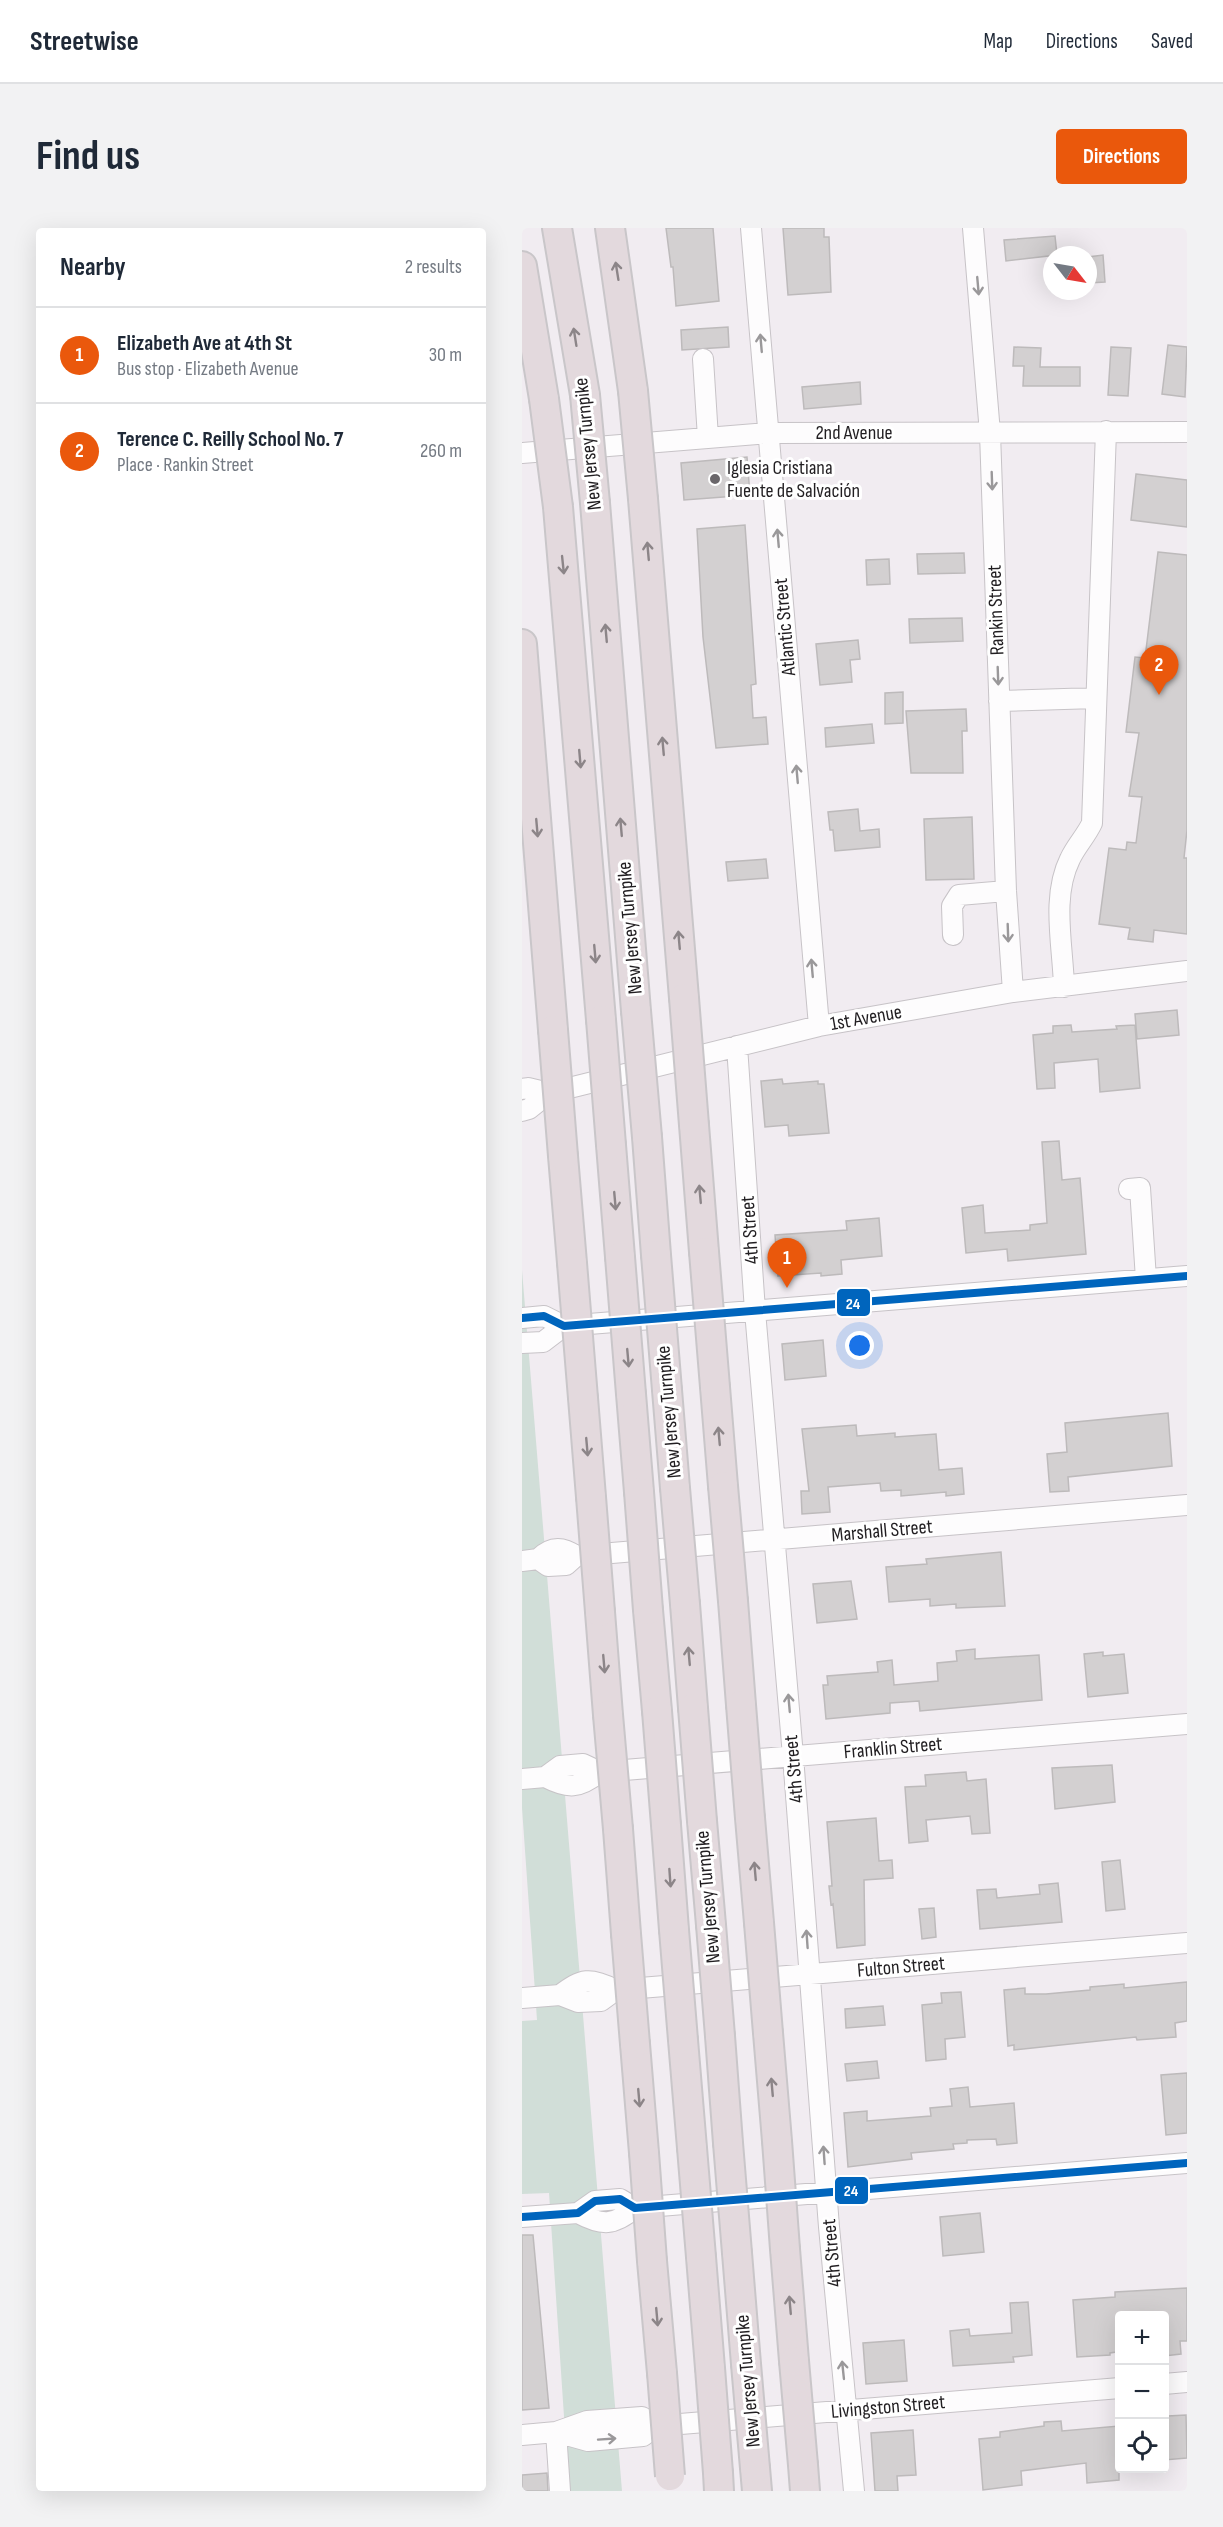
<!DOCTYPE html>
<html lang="en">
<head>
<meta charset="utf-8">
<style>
  :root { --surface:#fff; --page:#f2f2f3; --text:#1f2937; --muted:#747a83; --line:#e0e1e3; --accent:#ea580c }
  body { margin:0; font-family:"Sofia Sans Condensed",sans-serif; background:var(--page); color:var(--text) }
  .controls { position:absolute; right:18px; bottom:18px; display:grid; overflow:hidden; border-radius:6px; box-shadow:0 6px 24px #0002 }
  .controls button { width:54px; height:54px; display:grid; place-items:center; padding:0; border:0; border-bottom:2px solid var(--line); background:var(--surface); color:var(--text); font:30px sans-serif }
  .compass { position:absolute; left:521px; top:18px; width:54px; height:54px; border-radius:50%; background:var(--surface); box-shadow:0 6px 24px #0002; rotate:121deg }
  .you { position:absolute; left:338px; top:1118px; width:21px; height:21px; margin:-15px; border:4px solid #fff; border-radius:50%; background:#1a73e8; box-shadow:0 0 0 9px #1a73e833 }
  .badge { display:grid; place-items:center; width:39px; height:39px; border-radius:50%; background:var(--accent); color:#fff; font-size:20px; font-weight:700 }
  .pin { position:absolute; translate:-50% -50px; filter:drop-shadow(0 2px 3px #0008) }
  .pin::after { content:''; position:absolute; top:32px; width:21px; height:18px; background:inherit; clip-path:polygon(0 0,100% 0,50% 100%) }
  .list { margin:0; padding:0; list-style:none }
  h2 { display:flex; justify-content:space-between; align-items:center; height:78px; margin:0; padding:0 24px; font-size:26px }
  h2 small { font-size:20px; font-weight:400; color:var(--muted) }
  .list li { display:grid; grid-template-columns:39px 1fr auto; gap:18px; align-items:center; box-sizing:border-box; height:96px; padding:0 24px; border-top:2px solid var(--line) }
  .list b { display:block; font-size:22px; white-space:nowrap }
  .list p { margin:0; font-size:20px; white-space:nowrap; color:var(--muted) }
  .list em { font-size:20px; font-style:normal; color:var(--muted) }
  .icon { flex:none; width:33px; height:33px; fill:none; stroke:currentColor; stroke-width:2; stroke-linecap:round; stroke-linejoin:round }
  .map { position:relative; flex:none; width:665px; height:2263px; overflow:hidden; border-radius:6px }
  header { display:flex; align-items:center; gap:36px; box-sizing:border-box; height:84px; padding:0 30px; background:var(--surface); border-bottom:2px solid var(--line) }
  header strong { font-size:28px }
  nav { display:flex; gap:33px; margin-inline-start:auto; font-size:21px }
  .intro { display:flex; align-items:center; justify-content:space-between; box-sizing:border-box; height:144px; padding:0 36px }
  h1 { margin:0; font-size:42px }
  .button { padding:15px 27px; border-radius:6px; background:var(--accent); color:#fff; font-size:21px; font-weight:700 }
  main { display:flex; gap:36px; padding:0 36px }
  aside { flex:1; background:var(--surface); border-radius:6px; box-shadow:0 6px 24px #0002 }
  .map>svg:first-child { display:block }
  .green { fill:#d1ded8 }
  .building { fill:#d3d0d1; stroke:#bdbabb; stroke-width:1.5 }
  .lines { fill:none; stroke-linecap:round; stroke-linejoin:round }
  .minor-casing { stroke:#c7c3c7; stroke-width:22 }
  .highway-casing { stroke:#c9c6c9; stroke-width:32 }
  .minor { stroke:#fdfcfd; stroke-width:20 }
  .highway { stroke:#e3d9dd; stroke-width:28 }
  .highway-bridge-casing { stroke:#c9c6c9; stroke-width:32; stroke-linecap:butt }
  .highway-bridge { stroke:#e3d9dd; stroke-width:28 }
  .bus-1-casing { stroke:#fff; stroke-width:12 }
  .bus-1 { stroke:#0065bd; stroke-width:8 }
  .oneway { stroke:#8c8588 }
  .oneway2 { stroke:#9a989a }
  .poi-dot { fill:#6a666a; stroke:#fff; stroke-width:2 }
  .labels { text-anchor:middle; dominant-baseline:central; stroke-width:6; stroke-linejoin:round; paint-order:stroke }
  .street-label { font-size:20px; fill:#211e21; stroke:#fff }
  .poi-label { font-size:20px; fill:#211e21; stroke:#fff; text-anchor:start }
  .line-badge { stroke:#fff; stroke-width:2 }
  .badge-label { font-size:16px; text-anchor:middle; font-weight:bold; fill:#fff }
</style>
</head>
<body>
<header>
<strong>Streetwise</strong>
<nav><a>Map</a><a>Directions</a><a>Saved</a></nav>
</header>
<div class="intro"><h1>Find us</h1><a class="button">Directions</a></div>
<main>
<aside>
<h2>Nearby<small>2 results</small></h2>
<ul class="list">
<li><span class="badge">1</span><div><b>Elizabeth Ave at 4th St</b><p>Bus stop · Elizabeth Avenue</p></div><em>30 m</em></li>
<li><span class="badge">2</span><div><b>Terence C. Reilly School No. 7</b><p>Place · Rankin Street</p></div><em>260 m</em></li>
</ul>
</aside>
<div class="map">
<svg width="665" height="2263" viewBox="0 0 665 2263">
  <rect width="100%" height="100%" fill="#f1ecf1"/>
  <!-- green -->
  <path class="green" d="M0,1042l100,1221h-53l-20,-298 -27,1v-173l15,-1 -15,-212z"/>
  <!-- building -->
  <path class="building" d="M144,0h47l6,73 -43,5 -3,-39h-2z
    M261,0h41v9h5l2,55 -43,3z
    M533,8l2,19 -51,6 -2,-21z
    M581,27l2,27 -17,1v-26z
    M206,99l1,20 -47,3 -1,-20z
    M646,117l19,2 -2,50 -23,-3z
    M492,119l27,1 -1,19h40v19h-57l1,-20h-11z
    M589,119l20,1 -3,48 -20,-1z
    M338,154l1,22 -57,5 -2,-22z
    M225,229l3,38 -66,5 -3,-37z
    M614,246l51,6v47l-56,-7z
    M223,297l11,159 -5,1 2,33 13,-1 2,27 -52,4 -13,-111 -6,-108z
    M636,324l29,3v275l-3,28h3v76l-33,-4 -1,12 -25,-3 2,-11 -31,-4 10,-76 17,2 1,-8 9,1 6,-46 -13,-1 10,-63 -13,-1 9,-75 10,1z
    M442,325l1,20 -47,1 -1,-20z
    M367,331l1,25 -23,1 -1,-25z
    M440,390l1,23 -53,2 -1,-24z
    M336,412l2,19 -10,1 2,22 -32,3 -4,-41z
    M381,464v31l-18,1v-31z
    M444,481l1,22h-5l1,42h-52l-5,-62z
    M350,496l2,19 -48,4 -1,-19z
    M336,581l2,22 19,-2 1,18 -45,4 -2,-21h-3l-2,-18z
    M450,589l2,62 -48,1 -2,-61z
    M244,631l2,19 -40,3 -2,-19z
    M655,782l2,25 -42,4 -2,-25z
    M549,797l1,7 45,-3 -1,-3 19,-1 5,63 -40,4 -2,-33 -44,4 1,25 -18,1 -4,-54 20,-2v-7z
    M260,851l1,5 35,-3v3h6l5,49 -40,3 -1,-11 -23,2 -4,-46z
    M537,913l3,39 18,-2 6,76 -78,7 -1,-12 -41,4 -4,-45 21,-3 2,28 45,-3v-5l17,-2 -5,-81z
    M357,990l3,38 -41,4 1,14 -21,2v-3l-43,3 -3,-41 72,-5 -1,-9z
    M301,1112l3,36 -41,4 -3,-36z
    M646,1185l4,53 -104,11 1,14 -19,1 -3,-38 20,-2 -2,-29z
    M334,1197l1,11 38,-3v4l41,-3 3,36 23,-2 2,26 -18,2v-4l-45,4v-6l-20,1 -1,-8 -52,4 2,25 -28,2 -1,-23h8l-7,-62z
    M479,1324l4,54 -49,2v-4l-26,2v-7l-41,3 -3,-35 41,-3 -1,-5z
    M329,1353l6,38 -40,4 -4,-39z
    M453,1421v10l64,-4 3,45 -122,11 -1,-10 -29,2v10l-64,6 -3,-34h5l-1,-9 51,-4 -1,-10 15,-2 2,25 44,-4 -1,-18 20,-2 -1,-10z
    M581,1424v4l21,-2 4,39 -40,4 -4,-43z
    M590,1537l3,37 -60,7 -3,-41z
    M444,1544l1,9 19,-2 4,54 -18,1 -2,-18 -44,4 2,21 -19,2 -4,-56 21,-1 -1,-11z
    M354,1590l3,43 13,-1 1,18 -29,2 1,65 -28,3 -4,-44 -2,1 -2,-19h3l-5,-64z
    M598,1632l5,49 -19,2 -4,-49z
    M536,1655l4,39 -82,7 -3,-39 19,-1 1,9 43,-4 -1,-9z
    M412,1680l2,29 -14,2 -3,-30z
    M665,1754v39l-12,2 1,14 -39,3 -1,-3 -122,13v-5l-6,1 -4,-56 21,-2v6h21l44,-4v-3l34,-3v4z
    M439,1764l4,45 -20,2 1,20 -20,2 -4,-56 20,-2 -1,-10z
    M361,1778l2,19 -39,3 -1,-19z
    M355,1833l2,17 -32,3 -2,-17z
    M665,1845v60l-21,2 -5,-60z
    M446,1859l2,20 44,-4 3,40 -20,2 -1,-6 -29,1v3l-14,1 1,5 -43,4 1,6 -64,8 -4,-54 23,-2v10l64,-5 -1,-8 22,-2 -2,-17z
    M458,1985l4,39 -41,4 -3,-39z
    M0,2007h11l16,173 -27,2z
    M665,2060v53h-7l1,13 -17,2v-40h-45v32l-3,1v3l-6,1v2l-33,2 -4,-57 42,-3v-5z
    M506,2074l4,53 -19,2 1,5 -61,4 -3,-35 19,-2 1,7 42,-3 -2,-30z
    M382,2112l3,41 -41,3 -3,-41z
    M664,2187l1,43 -23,2v-39l4,-1v-4z
    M539,2193l1,10 57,-5v54l-32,3 -1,-20 -65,8 1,14 -39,5 -4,-51 21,-2v-5l44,-6v-4z
    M391,2202l3,45 -19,1 1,15h-23l-4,-58z
    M25,2245l1,18h-26v-16z"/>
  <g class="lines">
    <!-- minor casing -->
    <g class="minor-casing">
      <path id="minor" d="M229,0l68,798
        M451,0l17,205 16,458 7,101
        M181,131l5,79
        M0,225l247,-20 418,-1
        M477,473l97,-3
        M431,707l-1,-29 7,-11 47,-4
        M542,759c-1,-41 -13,-90 6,-128 6,-13 16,-23 22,-36l14,-392
        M215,818l18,265 38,445 36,471 25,264
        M0,861l6,-1 21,5
        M0,883l7,-2 20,-16 270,-67 194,-34 174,-21
        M607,961l11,-1 6,91
        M0,1090l22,-2 20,10 623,-50
        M0,1115l21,-1 21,-16
        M16,1331c12,-12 24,-13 38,-3
        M0,1333l16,-2 10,7 18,-1 10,-9 611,-51
        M23,1549c23,12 34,12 55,-5
        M0,1551l23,-2 15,-11 23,-2 17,8 587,-48
        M38,1767c22,-17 30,-18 56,-5
        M0,1770l38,-3 18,7 23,-1 15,-11 571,-47
        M56,1985c24,13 36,13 57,-5
        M0,1989l56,-4 17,-12 25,-2 15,9 552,-45
        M642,2156l23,-2
        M34,2204l32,9 55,-5 13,-10 464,-38
        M34,2204l4,59
        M0,2207l34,-3 31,-11 55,-4 14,9"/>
    </g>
    <!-- highway casing -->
    <g class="highway-casing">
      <path id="highway" d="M35,0l28,167
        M88,0l23,163
        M0,38l22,133
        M121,271l41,499
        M73,275l41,508
        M36,279l43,513
        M0,416l31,386
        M172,897l10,127
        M125,909l9,118
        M89,917l9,112
        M41,928l9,107
        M193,1159l8,99
        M145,1162l8,98
        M109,1166l8,98
        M61,1170l8,99
        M211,1373l8,104
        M163,1376l8,104
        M126,1382l9,101
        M78,1384l8,103
        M228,1590l9,105
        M180,1593l9,104
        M144,1597l8,105
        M96,1601l8,105
        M246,1805l9,108
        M198,1808l8,107
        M161,1812l9,108
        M113,1816l9,109
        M263,2021l9,112
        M215,2025l9,111
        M179,2029l9,111
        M130,2033l10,112
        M281,2237l2,26
        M233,2240l2,23
        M196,2245l1,18"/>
    </g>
    <!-- minor -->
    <use href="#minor" class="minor"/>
    <!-- highway -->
    <use href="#highway" class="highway"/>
    <!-- highway-bridge casing -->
    <g class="highway-bridge-casing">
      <path id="highway-bridge" d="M111,163l10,108
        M63,167l10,108
        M22,171l14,108
        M162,770l10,127
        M114,783l11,126
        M79,792l10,125
        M31,802l10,126
        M182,1024l11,135
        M134,1027l11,135
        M98,1029l11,137
        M50,1035l11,135
        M201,1258l10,115
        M153,1260l10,116
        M117,1264l9,118
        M69,1269l9,115
        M219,1477l9,113
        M171,1480l9,113
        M135,1483l9,114
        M86,1487l10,114
        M237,1695l9,110
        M189,1697l9,111
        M152,1702l9,110
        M104,1706l9,110
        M255,1913l8,108
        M206,1915l9,110
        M170,1920l9,109
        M122,1925l8,108
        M272,2133l9,104
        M224,2136l9,104
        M188,2140l8,105
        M140,2145l8,103"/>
    </g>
    <!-- highway-bridge -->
    <use href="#highway-bridge" class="highway-bridge"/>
    <!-- bus-1 casing -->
    <g class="bus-1-casing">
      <path id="bus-1" d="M0,1090l22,-2 20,10 623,-50
        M0,1989l56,-4 17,-12 25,-2 15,9 552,-45"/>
    </g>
    <!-- bus-1 -->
    <use href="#bus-1" class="bus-1"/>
  </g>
  <!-- one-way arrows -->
  <defs><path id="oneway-shaft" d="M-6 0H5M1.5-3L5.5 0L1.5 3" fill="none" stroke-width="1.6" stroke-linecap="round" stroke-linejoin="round" transform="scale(1.5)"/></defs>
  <g class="oneway">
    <use href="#oneway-shaft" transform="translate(95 43) rotate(-99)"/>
    <use href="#oneway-shaft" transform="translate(53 109) rotate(-99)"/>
    <use href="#oneway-shaft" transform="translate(126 323) rotate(-95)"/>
    <use href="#oneway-shaft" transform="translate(41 337) rotate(84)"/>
    <use href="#oneway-shaft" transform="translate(84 405) rotate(-95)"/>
    <use href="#oneway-shaft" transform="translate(141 518) rotate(-95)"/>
    <use href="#oneway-shaft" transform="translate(58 531) rotate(85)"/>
    <use href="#oneway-shaft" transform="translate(99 599) rotate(-95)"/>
    <use href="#oneway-shaft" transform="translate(15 600) rotate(85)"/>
    <use href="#oneway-shaft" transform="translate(157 712) rotate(-95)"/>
    <use href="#oneway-shaft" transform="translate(73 726) rotate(85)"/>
    <use href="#oneway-shaft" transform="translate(178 966) rotate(-95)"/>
    <use href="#oneway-shaft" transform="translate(93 973) rotate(85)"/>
    <use href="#oneway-shaft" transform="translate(106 1130) rotate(85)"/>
    <use href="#oneway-shaft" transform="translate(197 1208) rotate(-95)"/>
    <use href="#oneway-shaft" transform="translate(65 1219) rotate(85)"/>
    <use href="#oneway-shaft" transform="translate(167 1428) rotate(-95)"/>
    <use href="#oneway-shaft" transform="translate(82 1436) rotate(85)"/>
    <use href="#oneway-shaft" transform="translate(233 1643) rotate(-95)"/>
    <use href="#oneway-shaft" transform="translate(148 1650) rotate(86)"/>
    <use href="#oneway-shaft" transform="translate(250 1859) rotate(-95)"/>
    <use href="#oneway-shaft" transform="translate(117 1870) rotate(85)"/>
    <use href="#oneway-shaft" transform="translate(268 2077) rotate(-95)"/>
    <use href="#oneway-shaft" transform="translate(135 2089) rotate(85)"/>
  </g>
  <g class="oneway2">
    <use href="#oneway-shaft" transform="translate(456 58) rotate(85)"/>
    <use href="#oneway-shaft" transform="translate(239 115) rotate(-95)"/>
    <use href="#oneway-shaft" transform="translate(470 253) rotate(88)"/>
    <use href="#oneway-shaft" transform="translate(256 310) rotate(-95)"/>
    <use href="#oneway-shaft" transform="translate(476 448) rotate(88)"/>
    <use href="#oneway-shaft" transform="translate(275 546) rotate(-95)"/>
    <use href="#oneway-shaft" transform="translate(486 705) rotate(88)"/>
    <use href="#oneway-shaft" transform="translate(290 740) rotate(-95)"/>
    <use href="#oneway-shaft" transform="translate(267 1475) rotate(-95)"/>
    <use href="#oneway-shaft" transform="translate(285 1711) rotate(-94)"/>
    <use href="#oneway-shaft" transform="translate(302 1927) rotate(-94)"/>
    <use href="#oneway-shaft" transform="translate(321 2142) rotate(-96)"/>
    <use href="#oneway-shaft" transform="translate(85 2211) rotate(-4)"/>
  </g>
  <!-- markers -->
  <circle class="poi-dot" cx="193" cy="251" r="6"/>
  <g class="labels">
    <!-- street labels -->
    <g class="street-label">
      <text x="332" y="205">2nd Avenue</text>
      <text transform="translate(66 216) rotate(-96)">New Jersey Turnpike</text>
      <text transform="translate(474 382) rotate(-92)">Rankin Street</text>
      <text transform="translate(263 399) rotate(-95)">Atlantic Street</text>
      <text transform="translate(108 700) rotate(-95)">New Jersey Turnpike</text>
      <text transform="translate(344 790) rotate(-10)">1st Avenue</text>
      <text transform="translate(228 1002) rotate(-94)">4th Street</text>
      <text transform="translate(147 1184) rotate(-95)">New Jersey Turnpike</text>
      <text transform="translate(360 1303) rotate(-5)">Marshall Street</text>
      <text transform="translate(371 1520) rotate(-5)">Franklin Street</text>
      <text transform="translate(272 1541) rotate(-95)">4th Street</text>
      <text transform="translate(186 1669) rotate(-95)">New Jersey Turnpike</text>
      <text transform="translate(379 1739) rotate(-5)">Fulton Street</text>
      <text transform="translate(310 2025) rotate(-95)">4th Street</text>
      <text transform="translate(226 2153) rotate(-95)">New Jersey Turnpike</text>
      <text transform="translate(366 2179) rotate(-5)">Livingston Street</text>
    </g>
    <!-- poi labels -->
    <g class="poi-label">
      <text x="205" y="240">Iglesia Cristiana<tspan x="205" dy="23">Fuente de Salvación</tspan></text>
    </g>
  </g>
  <g class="line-badge">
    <rect x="314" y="1060" width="35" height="29" rx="6" fill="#0065bd"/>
    <rect x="312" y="1948" width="35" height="29" rx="6" fill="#0065bd"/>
  </g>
  <g class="badge-label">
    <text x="331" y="1081">24</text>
    <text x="329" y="1968">24</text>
  </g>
</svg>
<div class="controls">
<button>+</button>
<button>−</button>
<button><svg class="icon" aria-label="locate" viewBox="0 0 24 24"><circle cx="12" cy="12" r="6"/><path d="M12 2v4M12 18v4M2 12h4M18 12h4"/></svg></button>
</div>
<svg class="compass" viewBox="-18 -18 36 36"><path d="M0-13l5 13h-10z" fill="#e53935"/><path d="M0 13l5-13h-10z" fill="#747a83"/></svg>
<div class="you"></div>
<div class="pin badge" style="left:265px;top:1060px">1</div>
<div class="pin badge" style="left:637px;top:467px">2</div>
</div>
</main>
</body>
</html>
